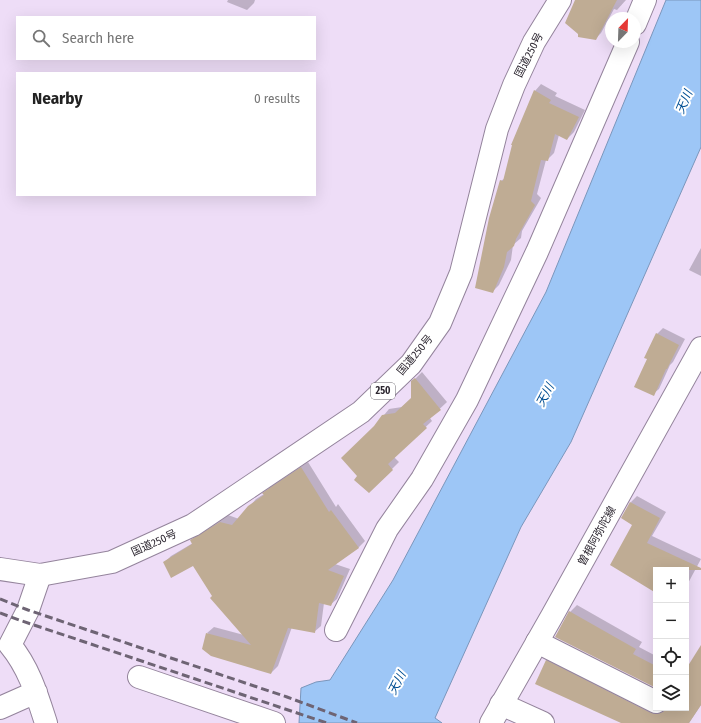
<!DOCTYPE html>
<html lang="en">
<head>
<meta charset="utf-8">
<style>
  :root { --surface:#fff; --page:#f2f2f2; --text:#222; --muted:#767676; --line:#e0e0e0 }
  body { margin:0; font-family:"Fira Sans Condensed","Noto Sans JP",sans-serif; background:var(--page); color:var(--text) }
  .controls { position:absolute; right:12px; bottom:12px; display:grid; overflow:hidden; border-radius:0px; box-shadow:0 4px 16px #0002 }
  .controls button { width:36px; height:36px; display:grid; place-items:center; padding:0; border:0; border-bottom:1px solid var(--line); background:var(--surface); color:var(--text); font:20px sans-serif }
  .compass { position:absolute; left:605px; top:12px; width:36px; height:36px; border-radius:50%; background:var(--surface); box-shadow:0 4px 16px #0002; rotate:23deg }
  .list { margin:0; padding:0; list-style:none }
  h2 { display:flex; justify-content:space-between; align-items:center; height:52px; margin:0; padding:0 16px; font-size:17px }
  h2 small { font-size:13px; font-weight:400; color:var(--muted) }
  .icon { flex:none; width:22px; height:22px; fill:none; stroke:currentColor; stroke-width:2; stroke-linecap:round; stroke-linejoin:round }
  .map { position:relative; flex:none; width:701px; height:723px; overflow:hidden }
  .search { position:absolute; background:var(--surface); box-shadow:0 4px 16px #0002; left:16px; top:16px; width:300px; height:44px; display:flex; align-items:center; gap:10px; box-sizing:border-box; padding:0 14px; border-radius:0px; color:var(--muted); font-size:15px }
  .panel { position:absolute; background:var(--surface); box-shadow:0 4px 16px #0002; left:16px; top:72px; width:300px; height:124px; border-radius:0px }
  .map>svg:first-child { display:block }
  .water { fill:#9dc6f6; stroke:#7b96bb }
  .shadow { fill:#0003 }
  .building { fill:#bfac94 }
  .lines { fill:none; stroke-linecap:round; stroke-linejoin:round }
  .minor-casing { stroke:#94849c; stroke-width:24 }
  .major-casing { stroke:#94849c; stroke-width:24 }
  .highway-casing { stroke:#94849c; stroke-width:24 }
  .minor { stroke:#fff; stroke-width:22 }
  .major { stroke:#fff; stroke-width:22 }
  .highway { stroke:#fff; stroke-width:22 }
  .rail { stroke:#6e6474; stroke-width:3; stroke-dasharray:8 4; stroke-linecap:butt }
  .labels { text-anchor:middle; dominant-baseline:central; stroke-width:4; stroke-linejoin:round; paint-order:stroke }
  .shield { fill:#fff; stroke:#6b676e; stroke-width:1 }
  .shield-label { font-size:10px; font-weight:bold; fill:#2c2630 }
  .street-label { font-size:11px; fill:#2c2630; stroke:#fff }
  .water-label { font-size:12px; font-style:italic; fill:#004e93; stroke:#fff }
</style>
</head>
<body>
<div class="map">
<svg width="701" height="723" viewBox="0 0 701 723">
  <rect width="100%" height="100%" fill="#eeddf7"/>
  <!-- water -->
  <path class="water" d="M666,0h35v147l-130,295 -50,85 -86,191 7,5h-143l2,-35 15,-6 14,-2 63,-100 153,-288z"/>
  <!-- shadow -->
  <path class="shadow" d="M228,0h27l-1,3 -7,7 -20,-8z
    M578,0h48l-9,10 -3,-1 -13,24 -6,6z
    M541,84l16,9 -2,3 30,14 -11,22 -7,7 -8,-4 -5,18 -7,7h-1l-9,34 4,4 -19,33 -1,7 -8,7 -2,15 -12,25 -7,7 9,-111 4,-3 30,-87z
    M701,248v28l-12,-6z
    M663,328l22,11 -12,23 -3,3 -11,24 -6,5 -5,-35 9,-25z
    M422,372l25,30 -17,16 2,3 -38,36 5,5 -30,30 -10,-16 16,-50 14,-17 13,-2 10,-9v-16z
    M308,462l28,45 2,-3 27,37 -7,7 -23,16 15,5 -13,30 -7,6 -6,-2 -3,23 -7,6 -22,-5 -14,39 -7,7 -64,-40 7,-6 30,8 -30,-39 -21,-31 -29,-2 7,-7 22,-13 -2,-2 7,-7 30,-19 11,4 17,-20 8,-5 6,-7z
    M637,496l29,16 -14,24 49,23 -15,28v-17h-30v22l-22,-67 -3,-23z
    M577,605l65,37 -3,5 17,9v31l-86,-75z
    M701,647v58l-12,18h-66l-77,-62 7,-7 103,54h30v-38z"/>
  <!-- building -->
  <path class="building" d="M575,0h42l-21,40 -18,-3v-3l-13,-11z
    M534,90l17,10 -2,3 30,14 -12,23 -12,-6 -7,27 -7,-1 -10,41 4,4 -19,34 -2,7 -7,6 -3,15 -11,26 -18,-5 14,-70 11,-38 3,1 9,-36h-1z
    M656,333l23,12 -12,24h-1l-12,27 -20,-9 13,-28 -3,-1z
    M415,378l26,32 -18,14 4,4 -39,36 5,6 -24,23 -15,-13 3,-4 -16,-18 33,-32 8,-11 13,-2 16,-15v-17z
    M301,467l28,45 2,-2 28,38 -31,22 16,6 -13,30 -12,-3 -4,30 -27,-5 -17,46 -60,-18 -9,-7 4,-16 45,12 -41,-47 2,-2 -19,-30 -22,12 -8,-16 29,-18 -2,-4 30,-18 12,3 16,-19 16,-11 -2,-2z
    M630,502l30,16 -13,25 54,25v2h-45v23l-46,-28 22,-40 -11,-7z
    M569,611l67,38 -3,5 23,12v22l-101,-51z
    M701,645v60l-12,18h-68l-86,-39 11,-24 105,53 6,1 6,-2 4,-4h19v-39z"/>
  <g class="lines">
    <!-- minor casing -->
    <g class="minor-casing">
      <path id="minor" d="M635,24l10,-24
        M40,575l-12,35 -18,35c19,23 27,50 36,78
        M336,630l51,-101 35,-50 45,-79 70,-148 91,-210
        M537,642l119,60
        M139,677l135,46
        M501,704l42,19
        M0,708l36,-16"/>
    </g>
    <!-- major casing -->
    <g class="major-casing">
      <path id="major" d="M491,723l61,-107 149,-268"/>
    </g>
    <!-- highway casing -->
    <g class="highway-casing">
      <path id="highway" d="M0,569l40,6 72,-13 81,-37 168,-113 50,-48 29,-41 21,-50 36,-144 17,-44 20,-43 26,-42"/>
    </g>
    <!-- minor -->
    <use href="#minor" class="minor"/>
    <!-- major -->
    <use href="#major" class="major"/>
    <!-- highway -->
    <use href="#highway" class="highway"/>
    <!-- rail -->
    <path class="rail" d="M0,599l28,11 259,87 70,26
      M0,613l22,8 305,102"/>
  </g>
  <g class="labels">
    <!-- shield labels -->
    <rect class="shield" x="371" y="383" width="24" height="16" rx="3"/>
    <g class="shield-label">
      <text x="383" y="391">250</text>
    </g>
    <!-- street labels -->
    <g class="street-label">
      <text transform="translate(529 55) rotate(-63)">国道250号</text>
      <text transform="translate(415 355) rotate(-50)">国道250号</text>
      <text transform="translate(597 536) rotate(-61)">曽根阿弥陀線</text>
      <text transform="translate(154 543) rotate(-24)">国道250号</text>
    </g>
    <!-- water labels -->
    <g class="water-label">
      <text transform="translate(684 102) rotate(-67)">天川</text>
      <text transform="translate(545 395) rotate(-62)">天川</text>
      <text transform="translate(397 683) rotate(-63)">天川</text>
    </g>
  </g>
</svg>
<div class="controls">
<button>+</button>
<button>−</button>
<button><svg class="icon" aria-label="locate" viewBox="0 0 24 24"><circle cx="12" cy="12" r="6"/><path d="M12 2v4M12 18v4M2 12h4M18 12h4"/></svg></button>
<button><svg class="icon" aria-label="layers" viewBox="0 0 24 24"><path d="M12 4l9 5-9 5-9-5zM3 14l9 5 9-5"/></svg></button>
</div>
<svg class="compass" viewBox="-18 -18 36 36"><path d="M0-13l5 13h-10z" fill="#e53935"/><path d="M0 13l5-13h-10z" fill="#767676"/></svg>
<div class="search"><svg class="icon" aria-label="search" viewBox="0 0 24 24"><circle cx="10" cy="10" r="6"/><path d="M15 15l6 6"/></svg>Search here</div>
<section class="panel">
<h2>Nearby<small>0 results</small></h2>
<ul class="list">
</ul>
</section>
</div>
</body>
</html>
